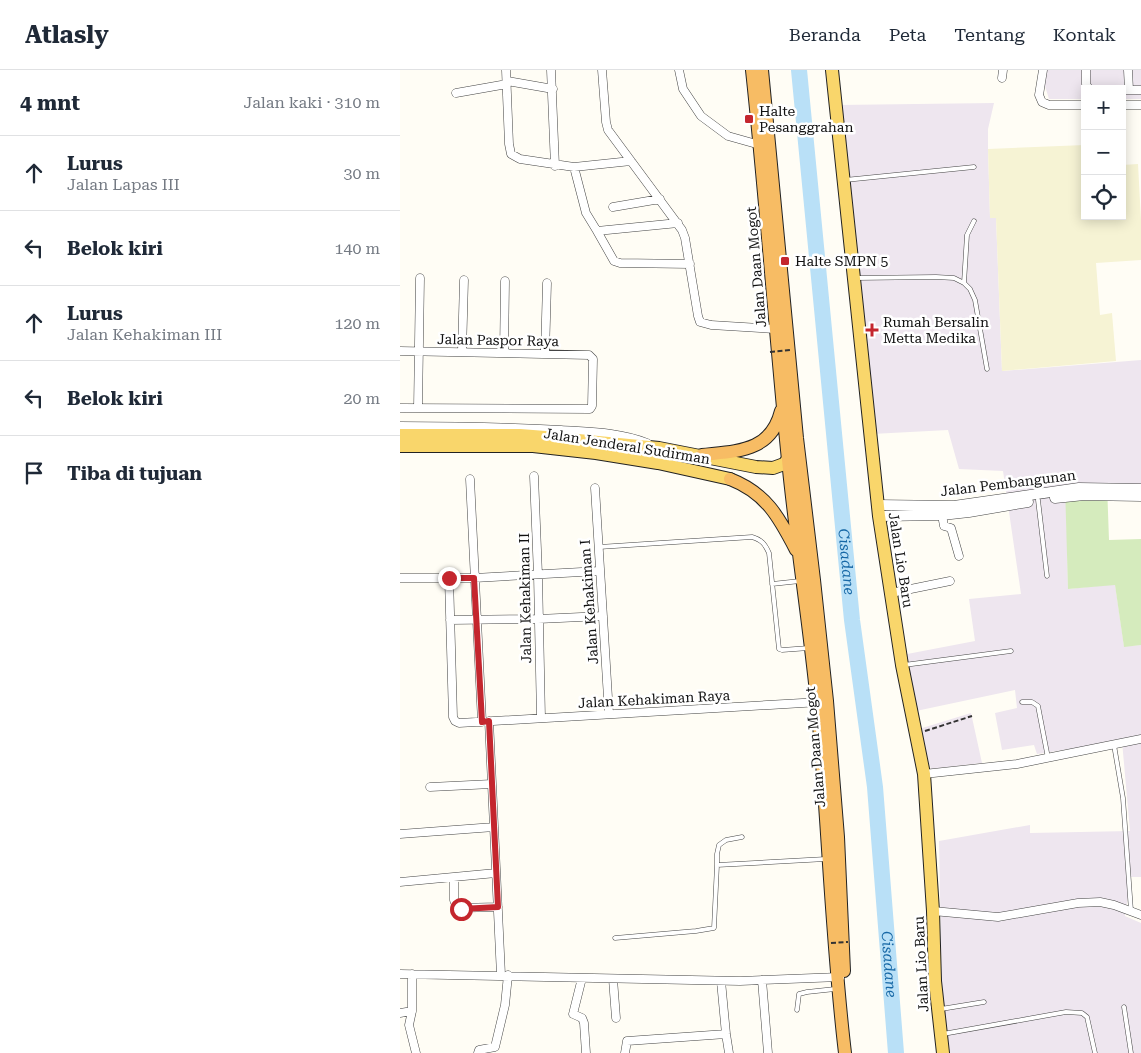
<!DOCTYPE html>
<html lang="id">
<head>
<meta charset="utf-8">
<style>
  :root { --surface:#fff; --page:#f2f2f3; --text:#1f2937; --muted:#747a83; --line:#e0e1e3 }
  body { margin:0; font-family:"Roboto Serif",serif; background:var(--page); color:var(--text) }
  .controls { position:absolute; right:15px; top:15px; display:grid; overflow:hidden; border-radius:0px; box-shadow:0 2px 12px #0003 }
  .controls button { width:45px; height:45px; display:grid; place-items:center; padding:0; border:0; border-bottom:1px solid var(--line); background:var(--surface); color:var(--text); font:25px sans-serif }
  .stop { position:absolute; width:15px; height:15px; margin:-11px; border:4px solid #c4262e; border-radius:50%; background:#fff }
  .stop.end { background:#c4262e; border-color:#fff; box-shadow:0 1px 5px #0008 }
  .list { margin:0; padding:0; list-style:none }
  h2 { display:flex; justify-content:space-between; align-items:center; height:65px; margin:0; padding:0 20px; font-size:21px }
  h2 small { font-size:16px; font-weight:400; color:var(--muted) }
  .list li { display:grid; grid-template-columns:32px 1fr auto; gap:15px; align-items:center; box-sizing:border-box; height:75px; padding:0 20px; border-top:1px solid var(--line) }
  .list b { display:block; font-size:19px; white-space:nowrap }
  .list p { margin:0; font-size:16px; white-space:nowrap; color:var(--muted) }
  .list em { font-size:16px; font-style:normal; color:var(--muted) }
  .icon { flex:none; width:28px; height:28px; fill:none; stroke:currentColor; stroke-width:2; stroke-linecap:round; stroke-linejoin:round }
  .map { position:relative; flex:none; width:741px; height:983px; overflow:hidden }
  header { display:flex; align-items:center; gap:30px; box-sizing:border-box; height:70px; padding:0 25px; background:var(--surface); border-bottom:1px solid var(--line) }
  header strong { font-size:24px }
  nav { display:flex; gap:28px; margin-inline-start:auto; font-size:18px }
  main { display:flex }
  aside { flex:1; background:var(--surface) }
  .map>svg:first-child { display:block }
  .industrial { fill:#eee6ef }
  .farmland { fill:#f6f3d4 }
  .green { fill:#d5ebbd }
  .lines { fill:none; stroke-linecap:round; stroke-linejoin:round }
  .river { stroke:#b9e0f7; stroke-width:16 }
  .service-casing { stroke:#444; stroke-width:5 }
  .minor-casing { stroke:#444; stroke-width:9 }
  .tertiary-casing { stroke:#444; stroke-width:11 }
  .primary-casing { stroke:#222; stroke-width:14 }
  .trunk-casing { stroke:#222; stroke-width:14 }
  .path { stroke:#333; stroke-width:2; stroke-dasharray:5 2.5; stroke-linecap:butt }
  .service { stroke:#fff; stroke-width:4 }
  .minor { stroke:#fff; stroke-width:8 }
  .tertiary { stroke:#fff; stroke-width:10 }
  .primary { stroke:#f9d66b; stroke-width:12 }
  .trunk { stroke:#f7bc64; stroke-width:12 }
  .path-bridge { stroke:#333; stroke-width:2; stroke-dasharray:5 2.5; stroke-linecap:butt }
  .route { stroke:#c4262e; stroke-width:6 }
  .poi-dot { fill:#c4262e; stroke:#fff; stroke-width:2 }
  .labels { text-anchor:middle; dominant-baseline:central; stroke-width:5; stroke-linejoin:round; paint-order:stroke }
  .poi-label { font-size:14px; fill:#111; stroke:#fff; text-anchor:start }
  .street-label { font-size:14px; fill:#111; stroke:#fff }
  .water-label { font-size:15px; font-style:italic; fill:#1768a6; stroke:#fff }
</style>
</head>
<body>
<header>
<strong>Atlasly</strong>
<nav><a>Beranda</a><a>Peta</a><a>Tentang</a><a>Kontak</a></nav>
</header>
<main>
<aside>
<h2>4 mnt<small>Jalan kaki · 310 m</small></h2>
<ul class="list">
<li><svg class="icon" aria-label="ahead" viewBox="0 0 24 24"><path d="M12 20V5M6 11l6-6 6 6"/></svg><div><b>Lurus</b><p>Jalan Lapas III</p></div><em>30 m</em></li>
<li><svg class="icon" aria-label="left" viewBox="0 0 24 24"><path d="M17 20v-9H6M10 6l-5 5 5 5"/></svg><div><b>Belok kiri</b></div><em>140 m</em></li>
<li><svg class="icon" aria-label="ahead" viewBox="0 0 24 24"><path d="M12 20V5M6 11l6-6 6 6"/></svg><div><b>Lurus</b><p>Jalan Kehakiman III</p></div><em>120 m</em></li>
<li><svg class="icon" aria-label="left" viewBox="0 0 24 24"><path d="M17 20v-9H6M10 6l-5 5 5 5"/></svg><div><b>Belok kiri</b></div><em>20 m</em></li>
<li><svg class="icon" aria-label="arrive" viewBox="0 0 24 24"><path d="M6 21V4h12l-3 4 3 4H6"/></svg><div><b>Tiba di tujuan</b></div></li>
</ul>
</aside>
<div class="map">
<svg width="741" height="983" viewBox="0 0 741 983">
  <rect width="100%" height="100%" fill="#fffdf5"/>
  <!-- industrial -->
  <path class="industrial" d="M645,0h96v29h-19v-10h-37v10h-36l-8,-26z
    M594,33l-6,26v20l2,68 6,1 6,153 139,-11v124l-75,1 2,104 47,-5 9,62 17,-1v232h-10l-6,39 16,7v130h-191l-8,-56 -3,-156 91,-16v8l100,-2 -8,-90 -85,13 -3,-9 -32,5 -7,-37 22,-5 -2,-18 -99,21 -14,-56 73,-14 -6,-42 52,-5 -18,-123 -44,-2 -11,-39 -76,4 -34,-329z
    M571,643l11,50 -51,6 -12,-40z"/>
  <!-- farmland -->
  <path class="farmland" d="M685,75v71h37v-51l16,-1 3,56v40l-45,3 4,52 12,-2 4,48 -114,10 -6,-153h-6l-2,-69z"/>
  <!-- green -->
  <path class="green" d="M707,414l2,56 32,-1v106l-17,2 -9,-62 -47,4 -3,-104z"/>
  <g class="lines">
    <!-- river -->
    <path class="river" id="s1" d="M399,0l53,550 23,167 21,266"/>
    <!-- service casing -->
    <g class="service-casing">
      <path id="service" d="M445,110l129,-13
        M456,208l80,-1 18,1 10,5 6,6 5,11 12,69
        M564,213l3,-48 7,-14
        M638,430l9,76
        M199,477l153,-10c10,3 13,7 17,16l10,96 3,1 27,-2
        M372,514l28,-3
        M504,595l107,-14
        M622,632h10l6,4 10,52
        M714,675l9,53 8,113
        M317,795v-11l2,-9 7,-5 16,-3
        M215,868l81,-7 18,-3 3,-63 109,-6
        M724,937l7,46
        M541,939l43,-7
        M397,940l2,-16 8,-2 28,-3
        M543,964l123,-22 16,1 5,4 8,36"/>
    </g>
    <!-- minor casing -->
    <g class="minor-casing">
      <path id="minor" d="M106,0l3,74 2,10 9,5 54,8 57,-6
        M151,0l4,96
        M202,0l4,52 2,8 74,100 3,8 13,78 2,6 11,3 65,4
        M279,0l4,19 18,27 27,20 32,9
        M643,0l-4,25 3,7 7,3h36
        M686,0v14l3,5
        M728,0l1,20
        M602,8l1,-8
        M107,11l46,8
        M722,20h19
        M56,23l51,-9
        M722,35h19
        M174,97l12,46 11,18
        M213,137l47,-8
        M278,153l-81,8 17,30 6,2 70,1
        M0,281l189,4 4,4 -1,47 -2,3 -190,-1
        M62,282l2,-72
        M104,283l1,-72
        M145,284l2,-71
        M18,338l2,-130
        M134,406l4,99 3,143
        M70,409l12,243
        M195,418l14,226
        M542,445l2,11 7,2 8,28
        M0,508h74l126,-7
        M49,508l4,139 2,4 4,2 361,-21
        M491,523l59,-12
        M50,550l88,-1 65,-3
        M89,651l12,254
        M524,704l93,-10 124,-25
        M30,717l62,-3
        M0,764l94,-7
        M54,807v23l3,8 41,-1
        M0,812l96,-9
        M533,841l65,6 80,-14 22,-1 14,3 27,10
        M0,904l340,7 100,-4
        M12,904v37l-3,14 7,28
        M182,908l-9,36 9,4 2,5 2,30
        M213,909l3,39
        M362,910l6,73
        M321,911l5,53 3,19
        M0,943l12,-2
        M78,983l1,-3 16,-3 10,-42 3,-30
        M225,983l2,-12 99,-7"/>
    </g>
    <!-- tertiary casing -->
    <g class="tertiary-casing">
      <path id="tertiary" d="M0,357c54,0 107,1 161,4 29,2 58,2 86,13
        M655,428l29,-3 57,1
        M477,435l77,1 125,-18 62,1
        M479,446l63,-1 27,-3 59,-10"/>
    </g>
    <!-- primary casing -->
    <g class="primary-casing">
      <path id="primary" d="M432,0l47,446 23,149 22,109 9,137 2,70 8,72
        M0,365h120l38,3 101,10 97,19 17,1 11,-4 9,-11
        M0,376h133l63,7 62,10 72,16"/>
    </g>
    <!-- trunk casing -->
    <g class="trunk-casing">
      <path id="trunk" d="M352,0c14,130 23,260 36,390 8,81 21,161 29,242 11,117 14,234 28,351
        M362,0l35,368 17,142 13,121 11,136 6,134
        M302,385c35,-4 69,-3 79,-44
        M330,409c36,14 49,38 66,71"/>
    </g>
    <!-- path -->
    <path class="path" d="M525,661l47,-15"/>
    <!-- service -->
    <use href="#service" class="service"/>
    <!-- minor -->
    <use href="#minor" class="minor"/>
    <!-- tertiary -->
    <use href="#tertiary" class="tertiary"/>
    <!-- primary -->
    <use href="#primary" class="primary"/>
    <!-- trunk -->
    <use href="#trunk" class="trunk"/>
    <!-- path-bridge -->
    <path class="path-bridge" d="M370,282l21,-2
      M431,873l17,-1"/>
  </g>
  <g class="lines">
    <!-- route -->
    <path class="route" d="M49,508h25l8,144 7,-1 9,186 -37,2"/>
  </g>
  <!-- markers -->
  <g class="poi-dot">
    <rect x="344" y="44" width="10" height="10" rx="2.5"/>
    <rect x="380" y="186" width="10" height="10" rx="2.5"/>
    <path d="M469.5 252.5h5v5h5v5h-5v5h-5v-5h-5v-5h5z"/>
  </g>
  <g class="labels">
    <!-- poi labels -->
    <g class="poi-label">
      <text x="359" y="41">Halte<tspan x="359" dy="16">Pesanggrahan</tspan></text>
      <text x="395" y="191">Halte SMPN 5</text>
      <text x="483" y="252">Rumah Bersalin<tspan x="483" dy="16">Metta Medika</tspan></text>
    </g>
    <!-- street labels -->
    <g class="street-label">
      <text transform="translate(356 197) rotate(-95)">Jalan Daan Mogot</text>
      <text transform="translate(98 270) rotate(1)">Jalan Paspor Raya</text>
      <text transform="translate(227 376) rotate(9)">Jalan Jenderal Sudirman</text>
      <text transform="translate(608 413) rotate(-7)">Jalan Pembangunan</text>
      <text transform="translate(501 490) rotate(81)">Jalan Lio Baru</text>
      <text transform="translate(125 528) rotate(-91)">Jalan Kehakiman II</text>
      <text transform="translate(189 532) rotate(-94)">Jalan Kehakiman I</text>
      <text transform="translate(254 629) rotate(-3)">Jalan Kehakiman Raya</text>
      <text transform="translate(415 677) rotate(-95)">Jalan Daan Mogot</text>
      <text transform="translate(521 894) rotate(-93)">Jalan Lio Baru</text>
    </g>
    <!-- water labels -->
    <g class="water-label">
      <text stroke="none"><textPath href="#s1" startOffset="494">Cisadane</textPath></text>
      <text stroke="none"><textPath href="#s1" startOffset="899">Cisadane</textPath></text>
    </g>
  </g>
</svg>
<div class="controls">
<button>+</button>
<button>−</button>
<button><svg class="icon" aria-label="locate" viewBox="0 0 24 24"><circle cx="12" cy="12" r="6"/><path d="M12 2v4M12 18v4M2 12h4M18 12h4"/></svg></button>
</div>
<div class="stop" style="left:61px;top:839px"></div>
<div class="stop end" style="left:49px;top:508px"></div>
</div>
</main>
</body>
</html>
